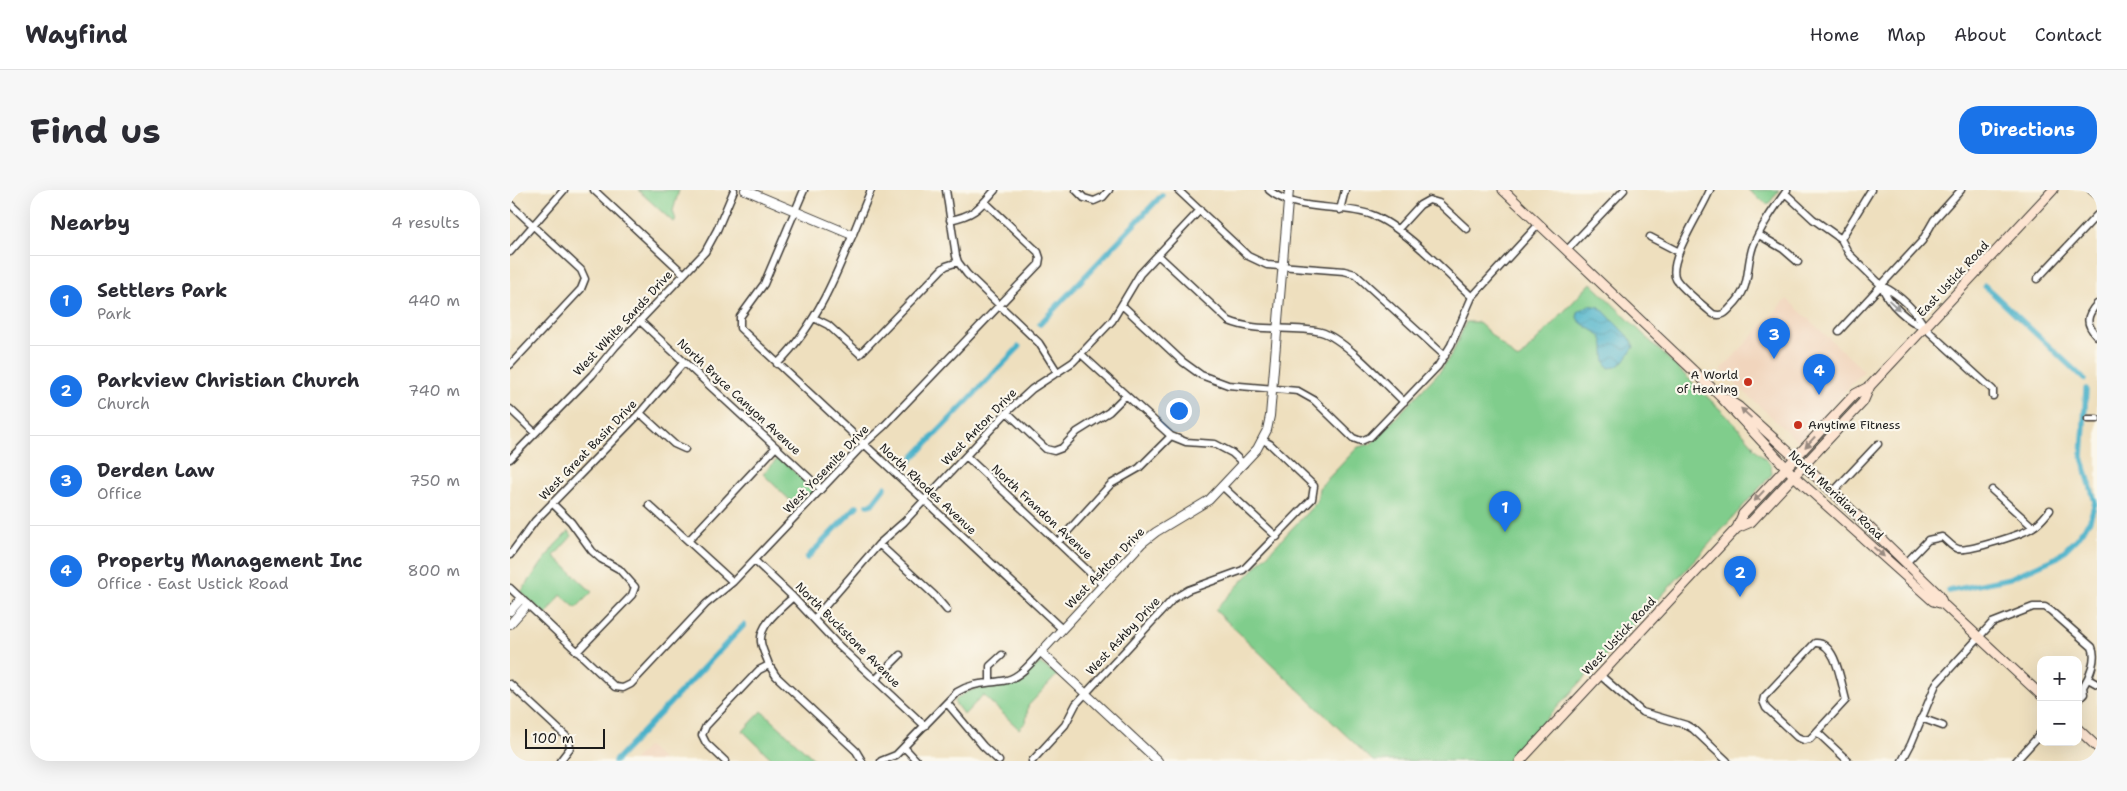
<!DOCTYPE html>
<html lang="en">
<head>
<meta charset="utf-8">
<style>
  :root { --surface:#fff; --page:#f7f7f7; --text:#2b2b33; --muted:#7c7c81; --line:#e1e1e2; --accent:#1a73e8 }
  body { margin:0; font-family:"Shantell Sans",sans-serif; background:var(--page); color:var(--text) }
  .controls { position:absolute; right:15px; bottom:15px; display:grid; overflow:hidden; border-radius:10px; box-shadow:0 5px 20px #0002 }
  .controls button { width:45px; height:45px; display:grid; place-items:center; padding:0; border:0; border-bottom:1px solid var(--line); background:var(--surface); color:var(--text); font:25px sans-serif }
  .scale { position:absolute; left:15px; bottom:12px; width:80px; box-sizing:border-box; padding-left:5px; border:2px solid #1c1c1c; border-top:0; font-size:14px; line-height:18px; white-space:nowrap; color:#1c1c1c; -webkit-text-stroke:4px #fbf7ec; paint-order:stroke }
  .you { position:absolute; left:668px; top:220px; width:18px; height:18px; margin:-12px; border:4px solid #fff; border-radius:50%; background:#1a73e8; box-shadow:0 0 0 8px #1a73e833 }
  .badge { display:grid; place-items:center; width:32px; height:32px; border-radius:50%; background:var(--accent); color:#fff; font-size:16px; font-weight:700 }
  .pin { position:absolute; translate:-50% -41px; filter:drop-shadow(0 1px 2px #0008) }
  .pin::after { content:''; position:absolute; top:26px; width:18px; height:15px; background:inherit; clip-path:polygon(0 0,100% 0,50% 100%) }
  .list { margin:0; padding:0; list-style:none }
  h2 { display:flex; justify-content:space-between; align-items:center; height:65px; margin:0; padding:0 20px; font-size:21px }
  h2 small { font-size:16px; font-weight:400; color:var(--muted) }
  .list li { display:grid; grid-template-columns:32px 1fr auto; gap:15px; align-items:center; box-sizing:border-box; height:90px; padding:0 20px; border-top:1px solid var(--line) }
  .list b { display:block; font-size:19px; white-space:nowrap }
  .list p { margin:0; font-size:16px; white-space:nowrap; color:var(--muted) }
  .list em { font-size:16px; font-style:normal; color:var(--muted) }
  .map { position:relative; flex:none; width:1587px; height:571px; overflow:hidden; border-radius:20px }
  header { display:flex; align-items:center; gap:30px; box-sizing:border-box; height:70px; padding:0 25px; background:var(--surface); border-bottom:1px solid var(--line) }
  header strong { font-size:24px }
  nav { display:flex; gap:28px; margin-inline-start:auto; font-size:18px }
  .intro { display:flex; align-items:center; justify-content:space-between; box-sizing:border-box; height:120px; padding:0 30px }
  h1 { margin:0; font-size:35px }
  .button { padding:12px 22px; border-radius:20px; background:var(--accent); color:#fff; font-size:18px; font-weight:700 }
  main { display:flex; gap:30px; padding:0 30px }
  aside { flex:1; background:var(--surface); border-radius:20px; box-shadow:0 5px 20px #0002 }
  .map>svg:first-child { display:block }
  .built { fill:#f1d5bd }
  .green { fill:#80cd8c; stroke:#4e7454 }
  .water { fill:url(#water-waves); stroke:#336672 }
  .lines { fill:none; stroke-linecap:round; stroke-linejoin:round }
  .canal { stroke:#4ab1c9; stroke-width:5.5 }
  .minor-casing { stroke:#3c3934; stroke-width:9 }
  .tertiary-casing { stroke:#3c3934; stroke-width:10 }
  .secondary-casing { stroke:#3c3934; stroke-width:11 }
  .minor { stroke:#fff; stroke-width:6 }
  .tertiary { stroke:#fff; stroke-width:8 }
  .secondary { stroke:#fde4d1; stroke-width:9 }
  .oneway { fill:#999 }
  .oneway2 { fill:#988a80 }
  .poi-dot { fill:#c8321e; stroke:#fbf7ec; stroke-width:2 }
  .labels { text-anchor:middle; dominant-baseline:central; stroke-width:4.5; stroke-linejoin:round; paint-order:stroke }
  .street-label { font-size:12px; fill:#1c1c1c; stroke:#fbf7ec }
  .poi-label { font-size:12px; fill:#1c1c1c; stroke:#fbf7ec; text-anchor:end }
</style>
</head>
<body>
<header>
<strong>Wayfind</strong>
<nav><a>Home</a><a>Map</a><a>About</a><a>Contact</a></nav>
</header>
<div class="intro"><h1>Find us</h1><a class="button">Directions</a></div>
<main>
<aside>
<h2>Nearby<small>4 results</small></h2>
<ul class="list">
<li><span class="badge">1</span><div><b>Settlers Park</b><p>Park</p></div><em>440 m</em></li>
<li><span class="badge">2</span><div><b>Parkview Christian Church</b><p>Church</p></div><em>740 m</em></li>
<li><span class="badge">3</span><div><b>Derden Law</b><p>Office</p></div><em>750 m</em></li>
<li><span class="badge">4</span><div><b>Property Management Inc</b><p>Office · East Ustick Road</p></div><em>800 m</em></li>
</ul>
</aside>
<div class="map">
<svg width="1587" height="571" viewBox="0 0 1587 571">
  <defs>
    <pattern id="water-waves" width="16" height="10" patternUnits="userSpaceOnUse" patternTransform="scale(1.25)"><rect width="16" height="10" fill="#4ab1c9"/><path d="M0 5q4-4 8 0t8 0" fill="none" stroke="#3d8fa2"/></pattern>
  </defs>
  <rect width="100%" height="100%" fill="#fbf7ec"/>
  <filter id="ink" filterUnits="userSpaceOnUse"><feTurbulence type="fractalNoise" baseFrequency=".02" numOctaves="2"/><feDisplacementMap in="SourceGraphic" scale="10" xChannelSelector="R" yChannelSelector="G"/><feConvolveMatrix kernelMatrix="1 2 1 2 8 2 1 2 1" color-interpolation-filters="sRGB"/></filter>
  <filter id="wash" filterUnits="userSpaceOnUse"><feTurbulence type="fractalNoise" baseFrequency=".0096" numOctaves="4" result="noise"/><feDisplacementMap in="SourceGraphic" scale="20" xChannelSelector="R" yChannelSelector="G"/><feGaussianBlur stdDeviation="1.12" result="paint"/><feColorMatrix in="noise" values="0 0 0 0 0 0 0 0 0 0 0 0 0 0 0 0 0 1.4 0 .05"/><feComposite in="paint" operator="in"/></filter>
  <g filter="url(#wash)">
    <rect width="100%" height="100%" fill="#eedfbe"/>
    <!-- built -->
    <path class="built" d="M1277,109l77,72 -66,71 -77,-72z
      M138,556l16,15h-31z"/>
    <!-- green -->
    <path class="green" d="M128,0h41l-6,21 3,9 -3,2z
      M1238,0h31l-11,15z
      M1081,93l144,141 19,22 -1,1 18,18 1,9 -78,87 -187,200h-134l-158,-151 102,-108 2,-14 39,-41 13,-3 70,-74 13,-20 12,-28h12l40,38z
      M269,267l34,33v4l-14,15 -36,-35z
      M59,341l3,5 -18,20 38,36 -16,16 -15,-13 -15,20 -25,-23 34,-47z
      M530,473l17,12 -29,31 -2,16 -7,7 -36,-34 -19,20 -10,-13c17,-19 32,-11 54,-18 13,-4 21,-13 32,-21z
      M252,521l54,50h-42l-31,-30z"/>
    <!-- water -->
    <path class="water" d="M1079,115l11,2 32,34 2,6 -10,14 -8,6 -7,1c-8,-9 -3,-17 -6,-27 -4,-11 -20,-13 -26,-23l1,-6z"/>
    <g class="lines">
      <!-- canal -->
      <path class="canal" d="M1475,96l99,93
        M530,134l122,-129
        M397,274l112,-117
        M358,315l4,-1 13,-17
        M297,368l50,-52
        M1439,401l61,-13 48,-21 19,-19 13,-18 5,-18 -13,-45 4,-68
        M105,571l129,-136"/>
    </g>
  </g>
  <g filter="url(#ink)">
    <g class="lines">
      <!-- minor casing -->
      <g class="minor-casing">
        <path id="minor" d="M84,0l90,84
          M294,0l-40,94 -24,33v11l322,301
          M436,0l10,66 2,6 9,12 72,69 19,30
          M566,0l8,8 10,3 9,-4 6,-7
          M668,0l70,66 19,9 77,6 11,3 90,82
          M759,0c25,22 74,14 103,25 32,12 73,57 100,82
          M1200,0c-7,19 -44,72 -34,89 5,9 28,27 37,35 9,3 13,-1 19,-8 20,-19 13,-37 21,-60 8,-20 22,-39 34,-56
          M1581,0l6,5
          M1275,3l28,26 28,20 8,15 33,32
          M0,14l71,66 4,9 -4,10 -71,76
          M830,20l5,-20
          M440,30c25,-5 29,-12 45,-30
          M888,39l22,-24 9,-5 10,3 28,26
          M1249,45l24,14 15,13
          M1140,47l29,15
          M1331,49l30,-49
          M1057,60l57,-60
          M0,62l54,-62
          M648,65l71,66c28,12 63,4 92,11 23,6 64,52 83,70
          M1527,89l60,-64
          M1587,114c-11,12 -12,20 0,32
          M612,115l61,57 18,13 27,10 70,6 16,9 39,38 8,3 9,-4 68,-71 13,-21 21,-48 67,-73
          M304,128l14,7 32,29 82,-85 4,-3 12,-4
          M130,131l181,168
          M1415,138c-17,-7 -37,-24 -43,-42 17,8 35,25 43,42l68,62v6
          M1329,141l83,-90 12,-21 27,-30
          M571,164l90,82 15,6 29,2 17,9 12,11
          M267,174c48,-47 68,-113 94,-174
          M0,219l25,24
          M497,222l39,37 8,2 8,-3 15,-16 32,-20 17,-17
          M130,223l34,31 11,5
          M1578,229h9
          M456,266l137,129
          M0,269l82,-84 23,-28 90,-95 12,-22 17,-40
          M712,296l55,51
          M1482,300l41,37
          M1323,302l45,-48
          M42,313l19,19 21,29 9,8 18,10 16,18 -3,8 -55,57
          M139,315l84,77
          M179,350l87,-93
          M548,352l53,-58 28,-16 32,-32
          M369,354l55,51 13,15
          M0,365l25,-34 105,-108 44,-51
          M244,370l39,37 44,47 88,82
          M1396,373l22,-23 14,-3c5,3 9,10 16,12 9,3 66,-15 75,-22 7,-4 12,-11 17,-17
          M0,398l105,99 8,1 8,-4 75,-80 27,-22 130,-137 21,-19 155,-162 1,-6 -2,-6 -53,-50
          M304,429l65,-75 25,-22 103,-110 25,-23 41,-27 39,-41 28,-47 60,-64
          M1305,453c21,-2 26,40 31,57l-36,39 -6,1 -7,-3 -31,-29 -3,-7 1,-4z
          M259,475l7,11 80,75 6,10
          M1090,485l42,37 44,13 7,4 34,32
          M366,489l24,-24
          M1578,489l9,5
          M480,492v-16l12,-11
          M0,494l59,55 1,9 -10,13
          M1568,499l5,-2 1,7 -6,6
          M437,513l36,43 16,15
          M1411,528l22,8
          M1307,542l31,29
          M1531,542l-5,7 5,-2
          M394,557l13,14
          M215,571l-19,-18 -4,-8 4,-9 53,-56 10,-5c-2,-7 -7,-15 -8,-23 -2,-18 21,-34 32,-45
          M371,571l15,-6 61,-63c16,-10 32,-8 50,-12 14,-4 24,-17 34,-28
          M522,571l33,-36 11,-21 97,-105 15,-9 55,-20 69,-71 2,-13 -44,-42 -7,-4
          M1392,571l9,-17 25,-60 56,-61 41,-16h12l6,4 41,36c5,11 -2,29 -9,40
          M1506,571l20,-22"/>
      </g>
      <!-- tertiary casing -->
      <g class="tertiary-casing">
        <path id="tertiary" d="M235,0l107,45
          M0,421l11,-12
          M0,434l17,-19
          M648,571l-117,-109 101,-109 14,-11 53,-32 48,-51 10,-19 3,-14 19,-226"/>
      </g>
      <!-- secondary casing -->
      <g class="secondary-casing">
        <path id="secondary" d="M993,0l216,205 76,82 138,124 10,3
          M1215,208l14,9 94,85 106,103 4,9 98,91
          M1227,338l14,-6 112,-120 7,-16 183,-196
          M1568,539l19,18
          M1010,571l217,-233 6,-14 112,-120 15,-8"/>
      </g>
      <!-- minor -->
      <use href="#minor" class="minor"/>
      <!-- tertiary -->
      <use href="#tertiary" class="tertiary"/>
      <!-- secondary -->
      <use href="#secondary" class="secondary"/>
    </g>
    <!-- one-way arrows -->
    <defs><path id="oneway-solid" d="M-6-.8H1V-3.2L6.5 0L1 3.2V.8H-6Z" transform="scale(1.25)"/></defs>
    <use class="oneway" href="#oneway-solid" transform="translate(1384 115) rotate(43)"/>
    <g class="oneway2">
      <use href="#oneway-solid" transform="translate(1236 223) rotate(-137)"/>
      <use href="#oneway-solid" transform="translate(1300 252) rotate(133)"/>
      <use href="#oneway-solid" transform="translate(1249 306) rotate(133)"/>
      <use href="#oneway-solid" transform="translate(1369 362) rotate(42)"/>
    </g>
  </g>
  <!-- markers -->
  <g class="poi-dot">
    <circle cx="1238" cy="192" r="5"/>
    <circle cx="1288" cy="235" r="5"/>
  </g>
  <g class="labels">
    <!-- street labels -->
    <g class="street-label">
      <text transform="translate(1443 89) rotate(-47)">East Ustick Road</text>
      <text transform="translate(113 133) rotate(-47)">West White Sands Drive</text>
      <text transform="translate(229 207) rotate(43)">North Bryce Canyon Avenue</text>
      <text transform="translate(469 237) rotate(-46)">West Anton Drive</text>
      <text transform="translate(78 260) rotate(-46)">West Great Basin Drive</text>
      <text transform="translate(316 279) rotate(-46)">West Yosemite Drive</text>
      <text transform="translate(418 299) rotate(43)">North Rhodes Avenue</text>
      <text transform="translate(1326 305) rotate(43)">North Meridian Road</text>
      <text transform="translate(532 322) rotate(43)">North Frandon Avenue</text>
      <text transform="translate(595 378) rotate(-46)">West Ashton Drive</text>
      <text transform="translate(338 445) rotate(45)">North Buckstone Avenue</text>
      <text transform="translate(613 446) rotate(-47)">West Ashby Drive</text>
      <text transform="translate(1109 446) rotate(-47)">West Ustick Road</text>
    </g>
    <!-- poi labels -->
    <g class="poi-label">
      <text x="1228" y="185">A World<tspan x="1228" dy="14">of Hearing</tspan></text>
      <text x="1298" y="235" text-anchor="start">Anytime Fitness</text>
    </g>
  </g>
</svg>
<div class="controls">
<button>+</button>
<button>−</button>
</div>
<div class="scale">100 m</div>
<div class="you"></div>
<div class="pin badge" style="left:995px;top:342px">1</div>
<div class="pin badge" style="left:1230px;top:407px">2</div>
<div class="pin badge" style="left:1264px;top:169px">3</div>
<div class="pin badge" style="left:1309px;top:205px">4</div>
</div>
</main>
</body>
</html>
